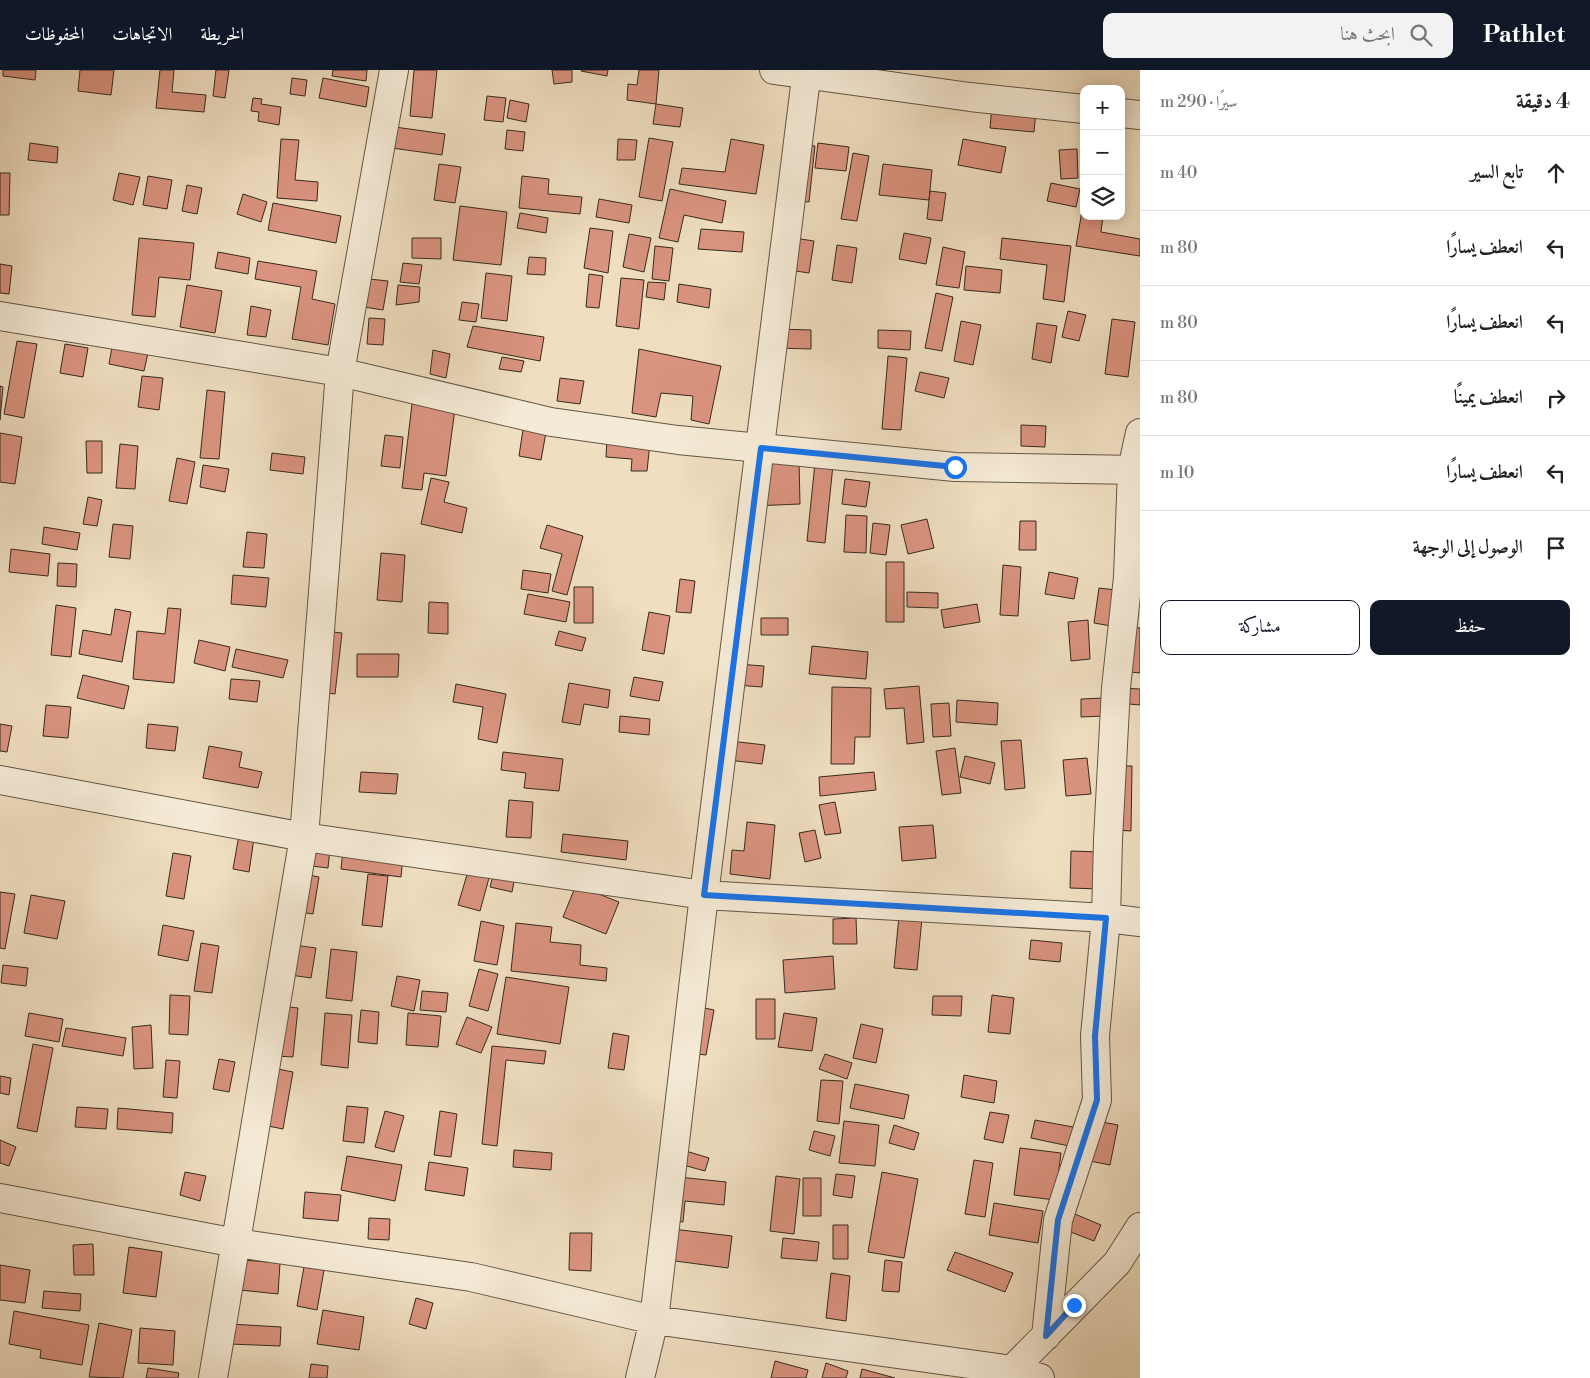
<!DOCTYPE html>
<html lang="ar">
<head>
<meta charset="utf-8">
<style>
  :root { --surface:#fff; --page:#f2f2f2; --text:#222; --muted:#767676; --line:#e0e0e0; --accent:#111827 }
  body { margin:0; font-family:"Libre Bodoni",Amiri,serif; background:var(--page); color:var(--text); direction:rtl }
  .controls { position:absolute; right:15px; top:15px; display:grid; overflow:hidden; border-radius:10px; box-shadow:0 2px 12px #0003 }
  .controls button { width:45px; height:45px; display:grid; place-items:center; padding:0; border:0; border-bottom:1px solid var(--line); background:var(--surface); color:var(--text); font:25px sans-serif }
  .stop { position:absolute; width:15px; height:15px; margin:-11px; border:4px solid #1a73e8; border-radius:50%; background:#fff }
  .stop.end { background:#1a73e8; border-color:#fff; box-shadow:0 1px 5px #0008 }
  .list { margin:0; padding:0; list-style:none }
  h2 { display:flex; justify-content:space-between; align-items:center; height:65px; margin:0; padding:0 20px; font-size:21px }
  h2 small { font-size:16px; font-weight:400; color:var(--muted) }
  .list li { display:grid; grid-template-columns:32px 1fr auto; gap:15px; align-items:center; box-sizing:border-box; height:75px; padding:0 20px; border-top:1px solid var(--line) }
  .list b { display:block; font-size:19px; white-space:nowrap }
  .list em { font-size:16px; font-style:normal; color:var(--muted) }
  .actions { display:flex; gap:10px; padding:15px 20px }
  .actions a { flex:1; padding:11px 0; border:1px solid var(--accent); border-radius:10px; text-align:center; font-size:18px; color:var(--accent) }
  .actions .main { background:var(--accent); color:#fff }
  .icon { flex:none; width:28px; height:28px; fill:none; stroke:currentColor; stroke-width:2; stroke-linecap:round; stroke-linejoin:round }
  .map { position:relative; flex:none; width:1140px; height:1308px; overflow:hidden; direction:ltr }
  header { display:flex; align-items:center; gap:30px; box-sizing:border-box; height:70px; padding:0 25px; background:var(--accent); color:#fff }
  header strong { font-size:24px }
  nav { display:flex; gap:28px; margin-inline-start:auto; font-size:18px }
  .search { width:350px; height:45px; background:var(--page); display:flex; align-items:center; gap:12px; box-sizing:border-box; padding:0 18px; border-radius:10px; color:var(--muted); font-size:19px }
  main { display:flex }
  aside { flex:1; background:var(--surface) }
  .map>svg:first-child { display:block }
  .building { fill:#da937f; stroke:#362a1e }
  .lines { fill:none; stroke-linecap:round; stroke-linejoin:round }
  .minor-casing { stroke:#645746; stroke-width:30 }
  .minor { stroke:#f5ead6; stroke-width:28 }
  .route { stroke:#1a73e8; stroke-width:6 }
</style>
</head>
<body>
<header>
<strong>Pathlet</strong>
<div class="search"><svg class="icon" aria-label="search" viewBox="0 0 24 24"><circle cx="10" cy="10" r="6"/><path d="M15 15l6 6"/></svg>ابحث هنا</div>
<nav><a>الخريطة</a><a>الاتجاهات</a><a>المحفوظات</a></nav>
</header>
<main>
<aside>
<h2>4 دقيقة<small>سيرًا · 290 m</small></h2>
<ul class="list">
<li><svg class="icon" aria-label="ahead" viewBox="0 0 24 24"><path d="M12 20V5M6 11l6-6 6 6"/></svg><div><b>تابع السير</b></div><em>40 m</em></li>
<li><svg class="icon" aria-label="left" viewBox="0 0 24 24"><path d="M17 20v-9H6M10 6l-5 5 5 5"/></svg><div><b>انعطف يسارًا</b></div><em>80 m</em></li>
<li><svg class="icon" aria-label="left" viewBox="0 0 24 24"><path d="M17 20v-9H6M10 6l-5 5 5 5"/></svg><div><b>انعطف يسارًا</b></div><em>80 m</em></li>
<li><svg class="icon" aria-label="right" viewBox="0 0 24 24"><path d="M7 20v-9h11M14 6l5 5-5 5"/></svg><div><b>انعطف يمينًا</b></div><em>80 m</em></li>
<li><svg class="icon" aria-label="left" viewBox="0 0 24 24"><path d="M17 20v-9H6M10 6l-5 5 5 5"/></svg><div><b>انعطف يسارًا</b></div><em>10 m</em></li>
<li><svg class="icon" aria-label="arrive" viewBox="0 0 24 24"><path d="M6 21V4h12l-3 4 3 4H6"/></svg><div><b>الوصول إلى الوجهة</b></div></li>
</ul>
<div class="actions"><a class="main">حفظ</a><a>مشاركة</a></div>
</aside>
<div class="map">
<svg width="1140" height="1308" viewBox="0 0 1140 1308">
  <rect width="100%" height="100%" fill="#efdec0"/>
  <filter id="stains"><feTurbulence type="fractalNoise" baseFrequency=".004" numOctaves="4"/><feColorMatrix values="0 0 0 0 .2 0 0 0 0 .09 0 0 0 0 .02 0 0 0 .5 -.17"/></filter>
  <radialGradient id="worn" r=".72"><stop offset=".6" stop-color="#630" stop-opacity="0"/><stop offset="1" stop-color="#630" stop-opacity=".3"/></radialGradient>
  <!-- building -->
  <path class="building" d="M3,0h33l-1,10 -32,-4z
    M80,0h34l-3,25 -33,-4z
    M160,0h14l-2,22 34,3 -2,17 -48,-4z
    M216,0h13l-4,28 -12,-2z
    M333,0h34l-1,11 -34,-5z
    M414,0h23l-5,48 -22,-2z
    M552,0h20v12l-18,2z
    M581,0h27l-1,6 -26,-5z
    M639,0h20l-3,34 -29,-4 1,-16 9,1z
    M292,8l15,2 -2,16 -15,-2z
    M323,8l46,9 -3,20 -47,-9z
    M487,26l19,2 -3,24 -19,-2z
    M253,28l9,1 -1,5 20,3 -2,18 -21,-4 1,-9 -8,-1z
    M510,30l19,4 -3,18 -19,-4z
    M656,34l27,4 -3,19 -27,-3z
    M992,36l44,4 -2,22 -44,-4z
    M395,57l50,7 -3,21 -50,-7z
    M507,60l18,2 -2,19 -18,-2z
    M649,68l24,4 -11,59 -23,-4z
    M281,69l18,1 -4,40 23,2 -1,19 -40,-3z
    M618,69l19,1 -2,20h-18z
    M731,69l33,6 -8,49 -77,-10 3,-16 43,4z
    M963,69l43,8 -5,26 -43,-8z
    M30,73l28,4 -1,16 -29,-3z
    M818,73l31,4 -3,24 -31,-3z
    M795,74l20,2 -6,56 -19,-2z
    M1077,79l1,29 -17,1 -2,-29z
    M853,83l16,3 -12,65 -16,-2z
    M439,94l22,3 -6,36 -21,-3z
    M883,94l49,6 -3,30 -50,-5z
    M0,103h10l-1,42h-9z
    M119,103l21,4 -7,28 -20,-5z
    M148,106l24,4 -5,29 -24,-4z
    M522,106l27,3 -1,15 34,3 -2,17 -61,-6z
    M1051,113l29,6 -4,18 -29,-6z
    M187,115l15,3 -5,26 -15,-3z
    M670,119l56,12 -4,22 -38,-8 -6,27 -19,-4z
    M930,121l16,2 -4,28 -15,-2z
    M243,124l24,8 -6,20 -24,-8z
    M599,129l33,6 -3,18 -33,-6z
    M1084,129v17h19l-2,16 39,7v17l-64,-10z
    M273,133l68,13 -5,27 -68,-13z
    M460,136l47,6 -6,53 -48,-5z
    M520,143l28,5 -2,15 -29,-5z
    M590,158l23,3 -5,42 -24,-5z
    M701,159l43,3 -2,20 -44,-3z
    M904,163l27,5 -5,26 -27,-5z
    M629,164l22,4 -7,34 -21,-5z
    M139,168l55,5 -4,37 -31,-3 -4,40 -23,-2z
    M412,168h29v21l-29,-1z
    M794,168l20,3 -5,32 -40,-6z
    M1002,168l69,8 -7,56 -21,-3 4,-34 -47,-6z
    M837,175l20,3 -5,35 -20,-3z
    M655,176l18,2 -4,33 -17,-2z
    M943,177l22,5 -6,36 -23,-3z
    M218,182l32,6 -2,16 -33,-6z
    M529,187l17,1 -1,17 -18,-1z
    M258,191l59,10 -5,28 23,5 -7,41 -36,-6 9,-52 -46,-8z
    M403,193l19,2 -3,19 -19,-2z
    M0,194l12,2 -3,28 -9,-1z
    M966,196l36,4 -2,23 -36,-3z
    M486,203l26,3 -5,45 -26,-3z
    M589,204l14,2 -4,32 -13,-1z
    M621,208l23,2 -5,49 -23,-3z
    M369,209l19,2 -5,29 -19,-3z
    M648,212l18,1 -2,17 -18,-3z
    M679,214l32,5 -2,19 -32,-6z
    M187,215l35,6 -7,42 -35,-6z
    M398,215l22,2 -1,15 -23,3z
    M936,223l17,4 -11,54 -17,-3z
    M462,232l17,2 -3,18 -17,-2z
    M251,236l20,4 -5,27 -19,-2z
    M1068,241l18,4 -7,26 -17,-4z
    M369,248l16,1 -2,26 -16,-1z
    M1112,249l23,3 -7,55 -23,-3z
    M961,251l20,4 -8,40 -19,-4z
    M1037,253l20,3 -6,37 -19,-4z
    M473,256l71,11 -4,24 -73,-14z
    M777,259l34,1v19l-34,-1z
    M878,260l33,1 -1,19 -32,-2z
    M17,271l20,3 -13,74 -20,-4z
    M65,274l23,4 -5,29 -23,-4z
    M112,277l36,6 -4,18 -35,-7z
    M639,279l82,17 -12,58 -18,-4 2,-24 -32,-3 -5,24 -24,-4z
    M433,280l17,4 -4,24 -16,-4z
    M888,286l19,2 -6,72 -19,-1z
    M502,287l22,4 -3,11 -22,-3z
    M920,302l29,6 -5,20 -29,-7z
    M142,306l21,2 -4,32 -21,-3z
    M560,308l24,3 -4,23 -23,-3z
    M0,316l3,1 -3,33z
    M207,320l18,2 -6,67 -19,-1z
    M412,334l43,5 -9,67 -22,-3 -2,17 -20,-2z
    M524,353l23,4 -6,33 -22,-4z
    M1021,355l25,1 -1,21 -24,-1z
    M0,363l22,4 -7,47 -15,-2z
    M385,365l18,2 -3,31 -19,-2z
    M607,368l43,5 -3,28h-16l1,-12 -26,-2z
    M86,371h16v32h-15z
    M120,374l18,2 -3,43 -19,-1z
    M272,383l33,4 -2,17 -33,-4z
    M177,388l18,4 -8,42 -18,-3z
    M799,391l1,43 -47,2 -1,-43z
    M815,393l18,2 -8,78 -18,-2z
    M203,395l26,4 -4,23 -25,-5z
    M431,408l18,4 -5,20 23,6 -5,25 -41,-9z
    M845,409l25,3 -4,25 -24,-3z
    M88,427l14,3 -5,26 -14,-2z
    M846,445l21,1 -1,37 -22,-1z
    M927,449l7,29 -26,6 -7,-29z
    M1020,451h16v29h-17z
    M873,453l17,2 -4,30 -16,-2z
    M113,454l20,2 -3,33 -21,-2z
    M547,455l36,11 -16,59 -15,-4 10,-37 -22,-6z
    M44,457l36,6 -3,17 -35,-6z
    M247,462l20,2 -3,34 -21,-1z
    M11,479l39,5 -2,22 -39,-4z
    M381,483l24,2 -3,47 -25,-2z
    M886,492h18v60h-18z
    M58,493l19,1 -1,23 -19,-1z
    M1003,495l18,2 -3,49 -18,-1z
    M523,500l28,4 -3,19 -27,-4z
    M1049,502l29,6 -4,21 -29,-5z
    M233,505l36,3 -3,29 -35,-3z
    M680,509l15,2 -4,32 -15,-1z
    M574,517h19v36h-19z
    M1099,518l17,2 -5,36 -17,-3z
    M907,522l31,1v15l-31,-1z
    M528,524l42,8 -4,20 -42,-8z
    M429,532l19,1v31l-20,-1z
    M977,534l3,18 -36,6 -3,-18z
    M56,535l20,3 -5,49 -20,-2z
    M168,538l13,1 -7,74 -41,-4 4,-48 28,3z
    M115,539l16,3 -9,50 -43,-8 4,-24 28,5z
    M649,542l21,4 -6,38 -22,-4z
    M761,548h27v17h-27z
    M1088,550l2,39 -19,2 -3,-39z
    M1125,556l15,2v45l-19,-2z
    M316,560l26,3 -7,61 -25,-3z
    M559,561l27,7 -4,13 -27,-6z
    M199,570l31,7 -5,24 -31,-8z
    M812,576l56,6 -2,27 -57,-5z
    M236,579l52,11 -5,18 -51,-11z
    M357,584h42l-1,23h-41z
    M737,594l27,2 -2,21 -27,-2z
    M83,605l46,11 -5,23 -47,-11z
    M634,607l29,5 -4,19 -29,-5z
    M231,609l29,2 -3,21 -28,-3z
    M569,613l41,7 -2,18 -24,-4 -4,21 -18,-3z
    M456,614l50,10 -9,49 -19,-4 5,-32 -30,-5z
    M919,616l5,56 -17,2 -3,-36 -18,1 -2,-20z
    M832,617l39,1 -1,49h-15l-1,27h-23z
    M1121,618l19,1v16l-11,-1 -2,31z
    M1104,628v18l-23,1v-18z
    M957,630l41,3 -1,22 -41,-3z
    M949,633l2,33 -18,1 -2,-33z
    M46,635l25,2 -3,31 -25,-2z
    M620,646l30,3 -1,16 -30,-3z
    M0,654l12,2 -5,26 -7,-1z
    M148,654l30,3 -3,24 -29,-3z
    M1021,670l4,48 -20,2 -4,-49z
    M730,671l35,4 -3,19 -34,-4z
    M209,676l33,6 -3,15 23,5 -4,16 -55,-10z
    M955,678l6,45 -19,2 -6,-44z
    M503,682l60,7 -4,32 -35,-3 2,-15 -25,-3z
    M965,686l30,7 -5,21 -30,-7z
    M1087,688l4,36 -25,2 -3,-36z
    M1117,696h15l-1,65 -15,-1z
    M361,702l37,2 -2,20 -37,-2z
    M874,702l2,18 -56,6 -1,-19z
    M509,730l24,2 -2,36 -25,-1z
    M835,732l6,31 -16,2 -6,-30z
    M747,752l28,3 -5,54 -40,-5 2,-24 12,1z
    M933,755l3,33 -34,3 -3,-34z
    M815,760l6,28 -16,4 -6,-29z
    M563,764l65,7 -2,19 -65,-8z
    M239,765l15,3 -5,34 -16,-3z
    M305,777l25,2 -2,19 -25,-3z
    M343,779l60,7 -2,21 -60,-8z
    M1071,781l29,1v37l-30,-1z
    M173,783l18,3 -7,43 -18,-3z
    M471,791l21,6 -12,44 -22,-6z
    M495,798l21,4 -4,20 -22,-5z
    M299,803l20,4 -6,37 -20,-3z
    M368,804l20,2 -6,51 -20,-2z
    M576,815l43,17 -13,32 -43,-17z
    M0,822l15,2 -10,55 -5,-1z
    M31,825l34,6 -8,38 -33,-6z
    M899,846l23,2 -5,52 -23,-2z
    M856,848l1,26h-24v-25z
    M481,851l23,5 -7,39 -23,-4z
    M516,853l36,4 -2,15 31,3 -1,20 27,3 -1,13 -95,-10z
    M163,855l31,6 -6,30 -30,-6z
    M1031,870l31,3 -2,19 -31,-3z
    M201,873l18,3 -7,47 -18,-2z
    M294,875l22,3 -5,30 -21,-3z
    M331,879l26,3 -5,49 -26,-3z
    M833,886l2,33 -50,4 -2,-33z
    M3,895l25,3 -2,18 -25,-3z
    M479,899l19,5 -10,37 -19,-5z
    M397,906l23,4 -6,31 -23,-5z
    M506,907l63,10 -9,57 -63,-10z
    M422,921l26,2 -2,19 -26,-2z
    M170,925l20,1 -2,39 -19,-1z
    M992,925l22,3 -4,36 -22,-2z
    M933,926h29l-1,20 -29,-1z
    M756,929h19v40h-19z
    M281,936l17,2 -5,49 -17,-1z
    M695,936l19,4 -8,45 -18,-2z
    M361,940l18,2 -2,32 -19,-2z
    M29,943l34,6 -4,23 -34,-6z
    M325,943l27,2 -4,53 -27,-3z
    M408,943l33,3 -3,31 -32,-2z
    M784,943l33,5 -5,33 -34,-4z
    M467,947l25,10 -11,26 -25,-9z
    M861,954l22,5 -7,34 -23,-5z
    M151,955l2,43 -19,1 -2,-42z
    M66,958l60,10 -3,18 -61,-10z
    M613,963l16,3 -5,34 -16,-2z
    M33,974l20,4 -16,84 -20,-4z
    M492,976l54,5 -2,13 -38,-4 -9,86 -15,-2z
    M825,984l27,9 -5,16 -28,-10z
    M219,989l16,3 -6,30 -16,-3z
    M166,990l14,1 -3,37 -14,-1z
    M273,998l20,4 -10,57 -20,-4z
    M964,1005l33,6 -3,22 -33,-6z
    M0,1006l11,2 -2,17 -9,-2z
    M821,1010l22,1 -4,43 -22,-3z
    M855,1014l54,11 -5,24 -54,-11z
    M347,1036l21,2 -4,35 -21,-2z
    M77,1037l31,2 -2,20 -31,-2z
    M118,1038l55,5 -1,20 -55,-4z
    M385,1041l19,5 -10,36 -19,-5z
    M440,1041l17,3 -6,43 -17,-2z
    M990,1042l19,3 -6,28 -19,-4z
    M1035,1050l38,7 -4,19 -38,-8z
    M844,1051l35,4 -4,41 -36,-3z
    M1097,1051l21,4 -8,40 -20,-4z
    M894,1055l25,8 -5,17 -25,-7z
    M814,1061l21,5 -5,20 -21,-6z
    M0,1070l16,7 -7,19 -9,-3z
    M676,1078l33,10 -4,13 -33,-9z
    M1020,1078l41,5 -6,47 -41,-5z
    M514,1080l38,3 -1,17 -38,-3z
    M347,1086l55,9 -7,36 -54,-11z
    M974,1090l19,3 -8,54 -20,-3z
    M429,1092l39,6 -4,28 -39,-6z
    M185,1102l21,4 -6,25 -20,-6z
    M882,1102l36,7 -14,79 -36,-6z
    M836,1104l19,2 -3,22 -19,-3z
    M669,1106l57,6 -2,23 -39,-4 -2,21 -18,-2z
    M776,1106l24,3 -6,55 -24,-3z
    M803,1108h18v38h-18z
    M305,1122l36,3 -3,26 -35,-3z
    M994,1133l49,8 -5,32 -49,-8z
    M1075,1144l26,11 -7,16 -26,-10z
    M369,1148l21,1 -1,21 -21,-1z
    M833,1155h15v34h-15z
    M664,1158l68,8 -4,32 -68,-9z
    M570,1163h22l-1,38 -22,-1z
    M783,1168l36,4 -2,19 -36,-3z
    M93,1174l1,31h-20l-1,-30z
    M129,1177l33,5 -6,45 -33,-4z
    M955,1182l58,21 -8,19 -58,-22z
    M243,1190l37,3 -2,31 -38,-4z
    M885,1190l17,2 -3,30 -17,-1z
    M0,1195l30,5 -5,33 -25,-3z
    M304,1197l20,3 -7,40 -20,-4z
    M831,1203l19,3 -4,45 -20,-3z
    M44,1221l37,3 -1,17 -38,-3z
    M416,1228l17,5 -7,26 -17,-5z
    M323,1240l41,7 -5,33 -42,-6z
    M14,1241l75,14 -7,40 -42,-7 1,-8 -32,-6z
    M99,1253l33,7 -9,48 -34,-1z
    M230,1254l51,3 -1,19 -50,-2z
    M140,1258l35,3 -2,34 -35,-2z
    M775,1291l33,9 -2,8h-35z
    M826,1293l22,8 -2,7h-24z
    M311,1294l17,2 -1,12h-18z
    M148,1298l31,5 -1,5h-32z
    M862,1299l33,9h-35z"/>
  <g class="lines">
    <!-- minor casing -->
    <g class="minor-casing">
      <path id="minor" d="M774,0l196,27 114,12
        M1121,43l19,2
        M0,246l340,56 211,50 127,18 277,27 185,3
        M0,710l304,57 400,58 402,23 34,4
        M0,1128l236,45 235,34 183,43 359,50 27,8
        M1046,1266l12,-116 39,-120 -2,-64 11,-118 2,-78 8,-152 12,-111 4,-107 8,-37
        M213,1308l91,-541 36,-465 54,-302
        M640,1308l14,-58 50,-425 103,-825
        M1004,1308l113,-115 23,-36"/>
    </g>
    <!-- minor -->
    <use href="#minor" class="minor"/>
  </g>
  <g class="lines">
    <!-- route -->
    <path class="route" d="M955,397l-194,-19 -57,447 402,23 -11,118 2,64 -39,120 -12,116 28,-31"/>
  </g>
  <rect width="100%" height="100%" filter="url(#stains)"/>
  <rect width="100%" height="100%" fill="url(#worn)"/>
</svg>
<div class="controls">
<button>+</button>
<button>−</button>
<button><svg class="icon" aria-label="layers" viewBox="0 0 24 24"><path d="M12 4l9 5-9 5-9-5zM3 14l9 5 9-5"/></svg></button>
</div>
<div class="stop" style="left:955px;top:397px"></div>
<div class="stop end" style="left:1074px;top:1235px"></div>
</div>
</main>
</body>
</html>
